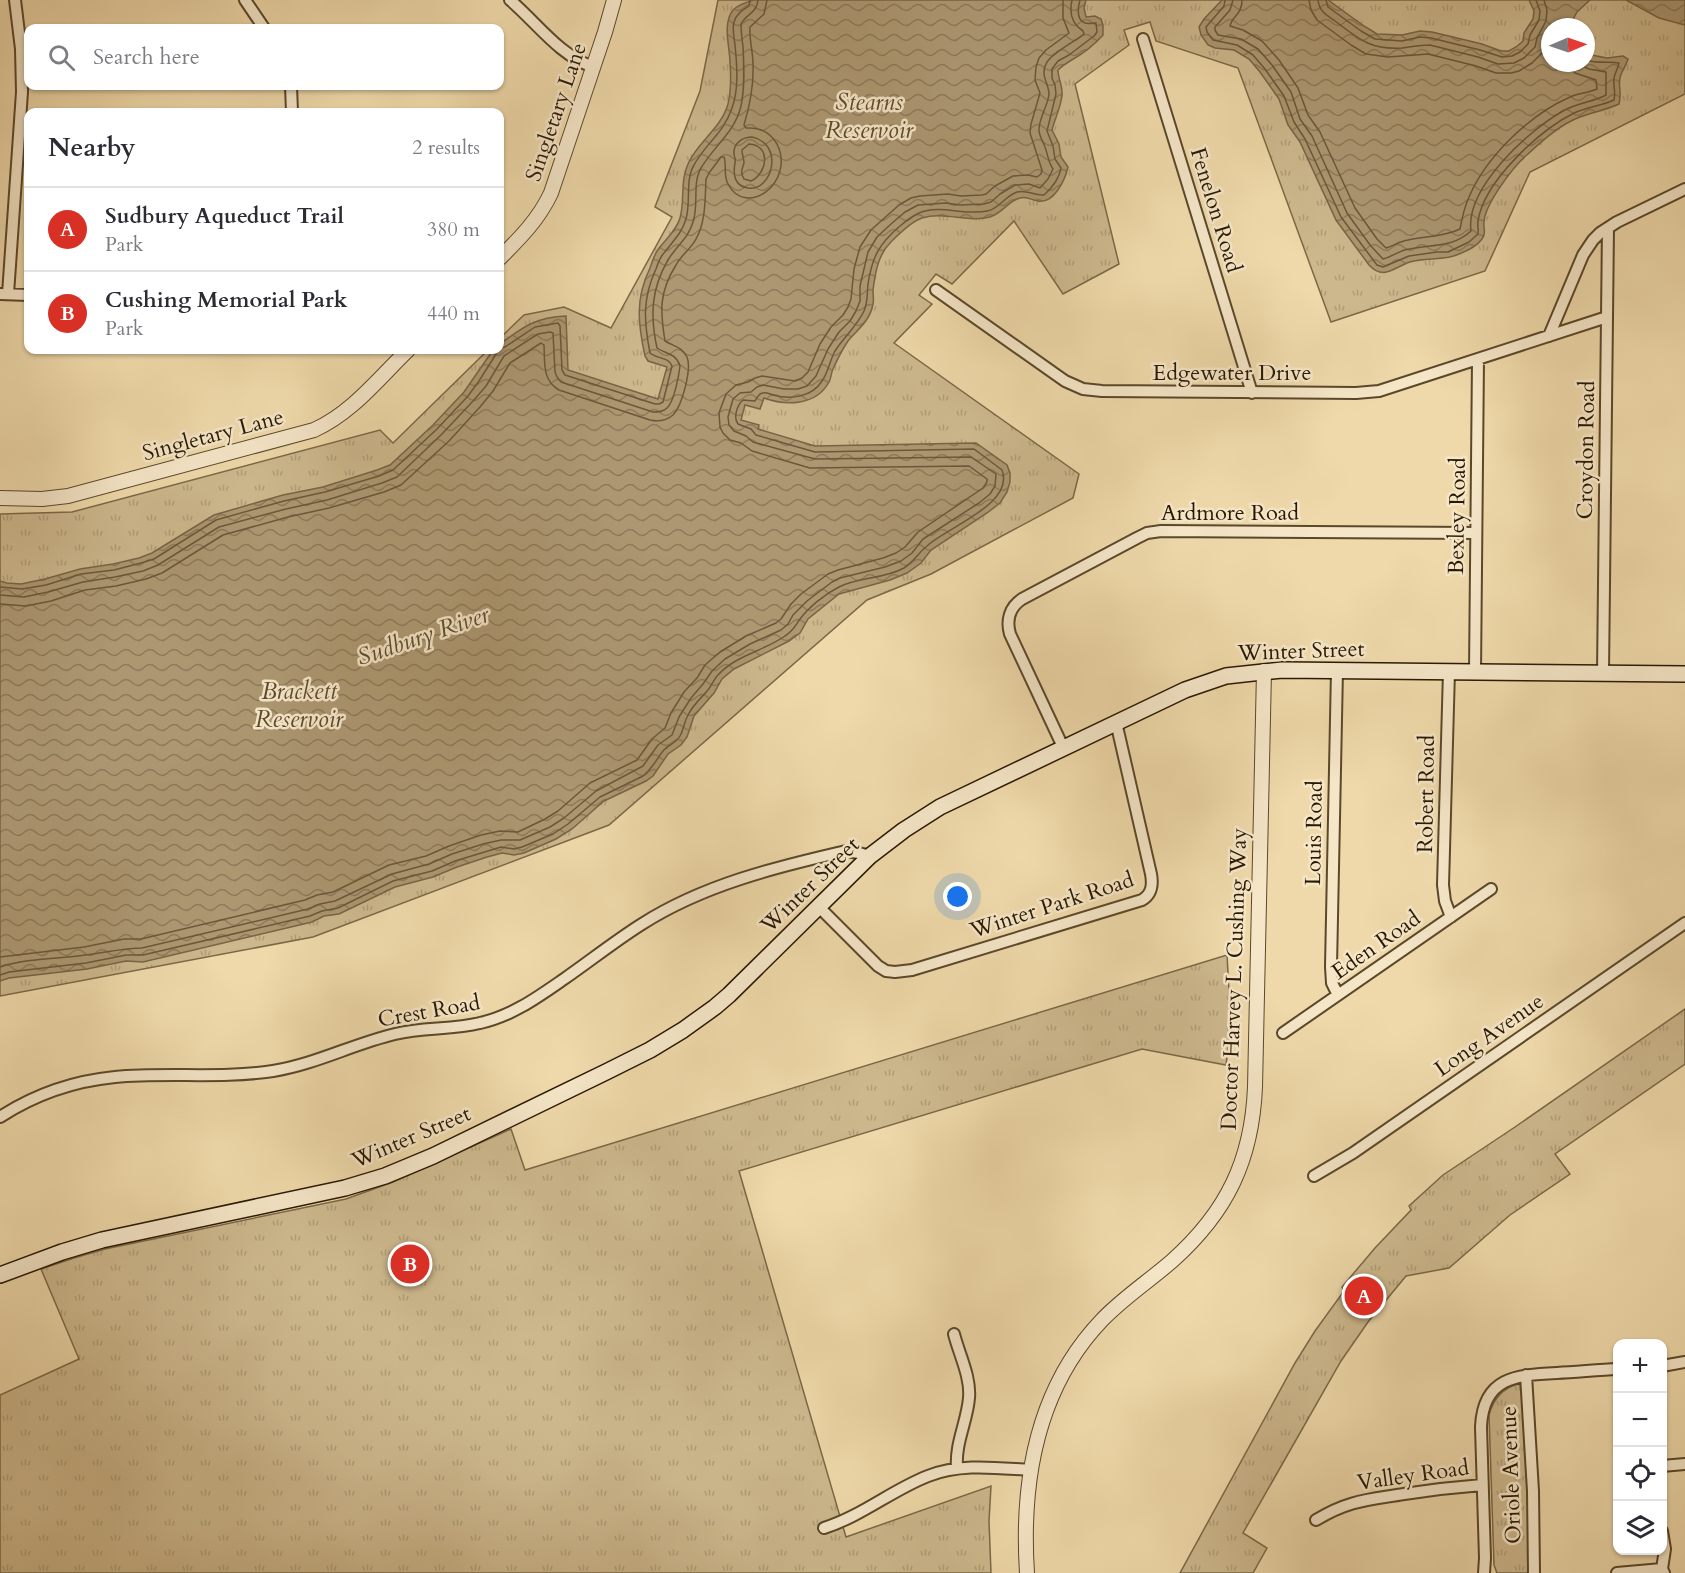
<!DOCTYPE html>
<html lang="en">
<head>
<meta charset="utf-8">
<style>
  :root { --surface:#fff; --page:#f7f7f7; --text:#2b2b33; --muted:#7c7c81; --line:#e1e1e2; --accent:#d93025 }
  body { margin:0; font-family:Cardo,serif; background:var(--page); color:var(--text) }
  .controls { position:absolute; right:18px; bottom:18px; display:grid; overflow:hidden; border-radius:12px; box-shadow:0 2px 4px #0004 }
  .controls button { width:54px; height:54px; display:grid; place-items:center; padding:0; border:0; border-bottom:2px solid var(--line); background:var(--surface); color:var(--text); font:30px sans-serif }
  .compass { position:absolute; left:1541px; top:18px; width:54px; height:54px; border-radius:50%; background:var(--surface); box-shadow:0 2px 4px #0004; rotate:88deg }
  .you { position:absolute; left:958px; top:897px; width:21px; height:21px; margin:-15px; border:4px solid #fff; border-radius:50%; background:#1a73e8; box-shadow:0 0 0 9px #1a73e833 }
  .badge { display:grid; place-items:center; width:39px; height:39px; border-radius:50%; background:var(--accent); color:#fff; font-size:20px; font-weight:700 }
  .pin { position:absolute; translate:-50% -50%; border:3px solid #fff; box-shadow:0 2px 6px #0006 }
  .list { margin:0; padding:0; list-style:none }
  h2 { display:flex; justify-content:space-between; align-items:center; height:78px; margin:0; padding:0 24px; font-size:26px }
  h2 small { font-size:20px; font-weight:400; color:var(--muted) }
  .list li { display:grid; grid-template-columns:39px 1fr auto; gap:18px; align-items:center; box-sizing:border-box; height:84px; padding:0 24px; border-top:2px solid var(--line) }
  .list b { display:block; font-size:22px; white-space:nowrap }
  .list p { margin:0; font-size:20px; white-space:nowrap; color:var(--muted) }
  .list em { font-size:20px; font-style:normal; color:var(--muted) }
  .icon { flex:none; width:33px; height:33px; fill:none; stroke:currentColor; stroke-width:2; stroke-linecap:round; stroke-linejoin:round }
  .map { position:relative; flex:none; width:1685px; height:1573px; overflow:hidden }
  .search { position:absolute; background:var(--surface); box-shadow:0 2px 4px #0004; left:24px; top:24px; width:480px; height:66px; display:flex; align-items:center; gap:15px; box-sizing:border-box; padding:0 21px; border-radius:12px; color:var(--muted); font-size:22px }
  .panel { position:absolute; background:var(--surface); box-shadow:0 2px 4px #0004; left:24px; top:108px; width:480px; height:246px; border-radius:12px }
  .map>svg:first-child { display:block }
  .park { fill:url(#park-tufts); stroke:#7b6847; stroke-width:1.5; fill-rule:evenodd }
  .water { fill:url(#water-waves); stroke:#786444; stroke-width:1.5 }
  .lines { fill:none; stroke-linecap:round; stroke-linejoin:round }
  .shore { stroke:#6a5839; stroke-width:1.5 }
  .minor-casing { stroke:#5a482b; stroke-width:14 }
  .tertiary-casing { stroke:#5a482b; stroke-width:16 }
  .secondary-casing { stroke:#291801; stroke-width:18 }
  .minor { stroke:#f5e6c8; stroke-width:10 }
  .tertiary { stroke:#f5e6c8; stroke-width:14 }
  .secondary { stroke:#f5e6c8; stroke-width:15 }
  .labels { text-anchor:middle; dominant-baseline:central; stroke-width:5; stroke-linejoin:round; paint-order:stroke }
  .street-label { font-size:22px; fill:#291801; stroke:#f5e6c8 }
  .water-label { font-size:24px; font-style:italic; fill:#5d4b2e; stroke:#f5e6c8 }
</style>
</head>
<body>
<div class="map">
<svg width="1685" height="1573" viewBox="0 0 1685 1573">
  <defs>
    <pattern id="park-tufts" width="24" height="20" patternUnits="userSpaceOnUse" patternTransform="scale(1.5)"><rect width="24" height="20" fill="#cdb88d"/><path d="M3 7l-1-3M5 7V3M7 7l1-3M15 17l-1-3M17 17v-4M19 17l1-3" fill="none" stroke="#b09d78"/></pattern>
    <pattern id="water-waves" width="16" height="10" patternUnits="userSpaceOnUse" patternTransform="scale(1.5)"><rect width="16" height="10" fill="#ac9771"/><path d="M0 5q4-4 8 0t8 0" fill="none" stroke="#8c7a5a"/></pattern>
  </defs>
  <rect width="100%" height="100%" fill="#efd9aa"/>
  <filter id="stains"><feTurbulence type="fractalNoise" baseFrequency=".00333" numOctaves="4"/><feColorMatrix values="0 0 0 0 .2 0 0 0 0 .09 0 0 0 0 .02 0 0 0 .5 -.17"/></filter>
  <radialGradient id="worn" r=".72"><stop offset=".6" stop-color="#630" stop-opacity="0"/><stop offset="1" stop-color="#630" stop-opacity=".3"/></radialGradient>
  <!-- park -->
  <path class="park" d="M718,0h967v94l-155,78 -45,99 -154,51 -93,-254 -82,-27 -6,-19 -26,8 5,15 -54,39 44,180 -56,30 -49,-73 -62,63 -16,-10 -17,21 13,9 -38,39 185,131 -6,24 -142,76 -64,26 -258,225 -296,112 -313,59v-482l72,-2 308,-82 13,13 95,-93h12v-12l24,-23 40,-8 47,21 61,-111 -17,-10 45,-116zM1550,27h36v36h-36z
    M1227,955l4,71 -5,39 -84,-16 -403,122 107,366 145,-51 -2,35 2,52h-991v-178l79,-36 -38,-90 33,-11 31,-9 241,-50 47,-17 118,-53 14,41z
    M1685,1009v55l-130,90 15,20 -60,41 -61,53 -43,8 -38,46 -27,39 -98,172 24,15 -14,25h-73l115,-210 20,-32 29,-40 -2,-4 33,-39 36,-38 -2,-4 34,-31 72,-48z
    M1519,1384l5,4 6,181 -3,4h-30l-3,-8 -5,-150c4,-15 14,-28 30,-31z"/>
  <!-- water -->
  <path class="water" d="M753,0h333l-2,8 2,9 9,-1 6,3 2,6v10c-8,9 -22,20 -33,26 -5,3 -8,5 -12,9 0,9 5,16 4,25 -1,12 -7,23 -10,35l7,14 2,13 7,10c-3,13 -14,37 -30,34 -7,-1 -11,-5 -18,-3 -12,3 -17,15 -30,19 -22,6 -46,-6 -68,1 -12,4 -24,17 -32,25 -12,12 -15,31 -17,47 0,4 1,9 0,14 -3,17 -15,25 -25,37 -6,9 -11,19 -15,28 -2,4 -2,10 -4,13 -13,24 -43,24 -65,16l-4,11 -15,-4 -4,15 18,5 -1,4 57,17 161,-3 31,22 3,8v9l-3,10 -7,11 -13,10 -56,37 -10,13 -14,10 -17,7 -51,14 -31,25 -8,14 -11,8 -55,28 -12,10 -8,14 -20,23 -7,21 -6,8 -13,9 -15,22 -7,5 -42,20 -32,28 -16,10 -32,14 -10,2 -12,-2 -15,4 -30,10 -24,10 -38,10 -56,27 -15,2 -12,6 -169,40 -17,-1 -39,8 -78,9 -9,3v-400l7,2 14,1 24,-5 35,-10 33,-5 26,-6 13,-5 62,-38 69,-20 40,-8 54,-17 13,-5 43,-40 31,-33 29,-42h7v-6c23,-17 36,-27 66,-28l2,54 90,29 9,-32 -19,-6 -3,-5c-7,-32 -10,-57 5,-88 2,-6 4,-12 7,-17 8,-12 19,-19 23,-33 5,-18 0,-37 8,-54 9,-22 33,-35 40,-60 3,-13 3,-28 2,-41 0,-16 -8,-39 3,-53 6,-6 13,-7 20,-10z
    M1222,0h106l36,26 13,8 25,1 18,-4 12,1 50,12 19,7h8l7,-4 7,-6 1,-8 9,-14 1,-8 -5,-11h61l-13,12 -8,15h-19v36h36v-9l21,4 16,-2 5,3c-2,7 -7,13 -8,19 -2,9 2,15 -1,26 -13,6 -26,8 -39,13 -19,7 -37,23 -52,37 -14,11 -43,50 -44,68 -1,7 3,11 -2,17 -5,7 -15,12 -23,15 -14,7 -34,3 -49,8 -16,5 -26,19 -41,3l-33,-45 -36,-78 -12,-17 -9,-26 -19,-27 -11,-13 -15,-9 -19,-2 -7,-3 -7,-10 -2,-8 5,-8z
    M1626,0h59v25l-26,-7z"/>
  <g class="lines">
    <!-- shore -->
    <path class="shore" d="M1225,0l-1,6 -18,21 1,5 6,8 24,5 16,10 12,14 19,27 10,26 11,17 36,78 36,48 6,2 26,-11 28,-4h11l21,-10 9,-8c1,-5 -1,-8 0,-13 6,-40 62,-91 96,-108 13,-6 27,-7 40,-13 2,-8 -1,-14 0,-22 1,-5 4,-10 5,-15 -10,-2 -21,1 -33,-3
      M1233,0l-3,10 -15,17v3l3,5 23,4 17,10 14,16 19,27 9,27 12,17 35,77 23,32 13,14c9,-2 17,-9 26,-10 22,-5 44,-1 62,-18 -6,-43 58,-101 92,-120 14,-8 30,-9 43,-16v-23l-17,-3 -13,-6
      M1242,0c0,15 -10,16 -12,26l13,4 19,11 17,19 19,28 10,27 12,17 35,76 22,31 9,9c7,-2 14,-7 22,-8 18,-4 36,-3 52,-11 2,-11 4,-21 9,-32 17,-40 60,-82 101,-100 8,-4 18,-4 27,-8l-1,-9 -21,-7 -9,-10
      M1309,0l2,10 6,10 34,25 15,9 22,3 40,-3 48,12 20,7h15l8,-2 13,-8 10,-10 5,-14 3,-1
      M1318,0c1,11 8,15 17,21 24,18 35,29 67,27 9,-1 18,-3 28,-3l48,12 20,7 16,-1 10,-5 11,-11 2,-9 9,-17 1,-11 -3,-10
      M1326,0l2,7 33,24 14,8 27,2 18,-4 11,1 49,12 22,7 10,-1 8,-4 8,-8 2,-9 9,-15 1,-9 -4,-11
      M752,137c33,7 20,55 -4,51 -14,-2 -15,-14 -13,-25 1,-7 0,-2 -1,-9 -1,-11 9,-17 18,-17z
      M749,144c22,1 19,29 2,37l-7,-2c-4,-7 -2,-10 0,-16 0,-4 -2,-9 -2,-13z
      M500,348l5,-1 30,-20 23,-4 2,3 2,44 3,5 90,29h4l4,-2 9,-36c-3,-9 -15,-7 -22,-13 -6,-31 -8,-54 6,-84 2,-6 4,-12 8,-16 9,-12 18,-20 22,-34 5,-17 -1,-39 8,-54 11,-21 30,-32 38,-57 7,-19 5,-43 3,-63 -1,-8 -3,-16 -1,-23 2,-8 9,-12 15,-16l1,-6
      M0,587l22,2 24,-4 35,-11 33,-4 27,-7 13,-4 62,-39 68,-19 41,-9 54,-16 14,-6 44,-41 31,-33 11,-15 17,-27 2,-4
      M0,595l24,2 24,-5 35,-10 32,-5 28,-6 15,-6 61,-38 67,-18 41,-9 55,-17 15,-6 45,-43 32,-34 12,-14 18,-30 26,-17 8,-5 12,-2 3,1 2,39 2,5 4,5 92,30c5,0 10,0 14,-4 7,-6 12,-33 13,-42 -4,-13 -14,-12 -23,-18 -7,-32 -6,-59 11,-88 9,-15 20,-21 25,-38 6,-17 -1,-39 8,-54 13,-22 34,-36 40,-62 4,-19 3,-40 2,-59 -1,-8 -2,-15 -2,-23 5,-10 16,-11 17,-24
      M0,604l26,2 25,-5 34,-11 31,-4 30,-7 16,-6 61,-38 65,-18 41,-9 55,-16 17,-7 48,-44 31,-34 13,-16 17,-28 31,-20 3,2c1,18 -2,35 15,45l91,30c9,2 16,1 23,-5 9,-9 19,-46 14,-58 -5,-10 -14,-11 -22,-16 -5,-30 -6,-49 11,-76 5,-10 15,-16 20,-26 10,-18 9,-40 10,-60l3,-6 12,-16h3c3,8 -1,18 4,27 18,35 68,-2 49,-40 -7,-12 -17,-17 -31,-16l-2,-3c6,-20 10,-39 9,-61 0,-12 -4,-25 -3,-37l14,-13 3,-14
      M0,957l84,-10 40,-8h17l164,-39 12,-5 16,-3 56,-27 37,-9 23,-10 32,-11 19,-4 18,1 27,-13 13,-8 32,-28 47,-23 15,-21 13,-11 6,-15 13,-21 13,-14 8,-13 15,-13 26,-16 30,-13 5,-4 10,-15 10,-10 27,-20 10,-4 45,-12 13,-5 9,-6 13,-15 65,-44 4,-6v-3l-18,-13 -159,2 -58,-17 -11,-8 -11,-3 -7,-7 -3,-6 -1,-14 7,-19 10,-9 12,-3 7,-4 7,-2 33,5 7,-3 6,-6 12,-28 11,-17 12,-12 5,-8 3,-8 3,-30 6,-22 11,-17 28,-25 12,-7 9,-2 28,-2 13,2 21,-1 4,-1 9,-8 18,-10 15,-1 9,2 4,-3 1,-4 -12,-37 1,-9 9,-31 -5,-13 1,-13 3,-9 7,-8 23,-17 -6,-15v-18
      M0,967c27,-9 57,-8 85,-12 20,-2 37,-7 57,-7l166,-39 12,-5 15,-3 57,-27 37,-10 23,-10 31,-10 18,-4h19l30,-13 14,-9 32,-27 47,-25 15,-21 14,-10 7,-18 12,-19 12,-14 9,-13 13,-12 25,-15 31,-14 7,-6 5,-9 14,-14 25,-19 8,-4 45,-11 16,-6 11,-8 11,-14 56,-36 11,-9 5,-8 1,-12 -25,-17 -156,2 -62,-17 -7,-6 -12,-5 -5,-6 -1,-8 5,-18 7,-6 11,-1 6,-5 6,-2 21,4h14l9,-3 9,-10 12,-27 11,-17 11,-11 6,-10 4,-10v-15l8,-34 9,-15 14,-13 14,-12 13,-7 28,-2 14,2 24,-1 7,-2 9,-8 15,-9 14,-1 11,4 8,-9 5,-10c-5,-7 -5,-14 -8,-22 -2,-6 -6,-11 -6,-17 0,-13 9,-24 10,-36 0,-11 -10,-19 -2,-32 7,-10 27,-20 37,-28l-1,-3c-11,-7 -14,-18 -11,-31
      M0,975l9,-3 77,-9 40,-8h17l167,-39 12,-5 16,-3 55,-27 39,-10 23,-10 46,-14 13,2 8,-2 31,-13 15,-10 32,-27 43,-21c9,-7 13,-16 20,-25 5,-6 13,-8 17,-15 4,-7 4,-14 8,-21 5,-10 13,-17 20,-25 4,-5 6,-11 10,-15 18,-20 46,-24 67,-39 8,-5 10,-10 15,-17 9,-12 25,-25 39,-32 20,-10 45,-8 65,-19 11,-7 14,-15 23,-22 20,-19 88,-42 75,-76l-28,-21 -159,3 -59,-17 -5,-6 -13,-5c-5,-6 -1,-19 5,-24l12,1c1,-2 4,-6 5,-7 5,-3 9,0 13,1 18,5 39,2 49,-14 6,-8 8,-21 13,-30 9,-14 22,-25 29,-40 4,-9 3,-17 4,-27 4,-27 11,-40 32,-58 6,-5 12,-10 19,-13 21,-9 46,3 68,-2 12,-2 18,-15 30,-19 9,-3 17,4 27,3 8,-7 15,-16 17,-27l-6,-9 -2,-13 -6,-15 9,-37 -1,-9 -3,-7v-9l6,-8 11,-6 25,-19 3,-4 -1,-9c-4,0 -7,1 -11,0 -9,-3 -7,-16 -5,-23"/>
    <!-- minor casing -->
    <g class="minor-casing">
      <path id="minor" d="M245,0l19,28
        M510,0c27,23 49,55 83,67
        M1143,39l109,354
        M291,86l1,26
        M936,290l129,91 18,8 19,2 254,2 23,-2 228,-74
        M0,294l28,1
        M8,294l14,-202 -1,-43 -6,-49
        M1549,336l34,-81 10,-15 7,-7 17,-11 68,-33
        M1337,670l-6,297 1,16 6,12
        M1449,671l-6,214 2,16 6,16
        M1475,672l3,-312
        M1603,673l5,-445
        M1063,747l-53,-113c-4,-14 0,-27 12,-35l115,-61 10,-5 14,-2 315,2
        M819,907l59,59 8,5 9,1 17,-2 230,-70c10,-6 11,-15 9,-26l-35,-152
        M1283,1033l208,-144
        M0,1117c34,-22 74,-36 115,-40 52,-5 106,2 158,-6 43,-7 80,-27 122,-37 28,-7 57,-4 85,-11 32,-7 58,-26 84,-44 26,-18 51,-38 78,-55 61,-39 134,-57 204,-73l13,2 11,3
        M1314,1176l39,-23 332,-230
        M954,1334c5,20 17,43 15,64 -2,24 -14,45 -12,70
        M1662,1366l23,-4
        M1526,1375l7,116 1,82
        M1662,1466l23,-2
        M1316,1520c33,-20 52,-20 88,-26 26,-4 52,-7 78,-9
        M824,1528c38,-12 68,-38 104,-52 33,-13 68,-8 102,-6
        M1662,1531l3,18 -3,20 2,4
        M1484,1573l1,-15 -4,-131c2,-50 35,-52 76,-54 20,-1 40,-3 61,-4
        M1617,1573l45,-4"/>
    </g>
    <!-- tertiary casing -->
    <g class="tertiary-casing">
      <path id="tertiary" d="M500,258c20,-20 39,-39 51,-65l54,-161 9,-32
        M0,498l42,1 26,-3 246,-66c38,-17 65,-52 94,-80
        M1027,1573c-6,-92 9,-184 75,-253 21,-22 47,-39 70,-59 55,-49 80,-101 83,-174l9,-416"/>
    </g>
    <!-- secondary casing -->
    <g class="secondary-casing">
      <path id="secondary" d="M0,1275l62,-23 40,-12 243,-52 40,-12 48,-20 173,-84 44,-22 33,-20 32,-23 14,-12 141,-139 34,-26 36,-23 245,-117 41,-14 56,-6 403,4"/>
    </g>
    <!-- minor -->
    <use href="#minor" class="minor"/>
    <!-- tertiary -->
    <use href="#tertiary" class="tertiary"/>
    <!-- secondary -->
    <use href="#secondary" class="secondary"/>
  </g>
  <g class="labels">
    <!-- street labels -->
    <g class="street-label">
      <text transform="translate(556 112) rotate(-71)">Singletary Lane</text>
      <text transform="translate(1216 210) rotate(73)">Fenelon Road</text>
      <text x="1232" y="373">Edgewater Drive</text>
      <text transform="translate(213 435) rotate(-15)">Singletary Lane</text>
      <text transform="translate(1586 450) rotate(-89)">Croydon Road</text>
      <text x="1230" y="513">Ardmore Road</text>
      <text transform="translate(1457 516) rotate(-89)">Bexley Road</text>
      <text transform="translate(1301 651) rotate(-2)">Winter Street</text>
      <text transform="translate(1426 794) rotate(-89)">Robert Road</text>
      <text transform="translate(1314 833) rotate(-89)">Louis Road</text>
      <text transform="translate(810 885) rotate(-44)">Winter Street</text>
      <text transform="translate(1052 905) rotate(-18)">Winter Park Road</text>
      <text transform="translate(1376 945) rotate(-35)">Eden Road</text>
      <text transform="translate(1234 979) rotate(-88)">Doctor Harvey L. Cushing Way</text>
      <text transform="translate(429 1011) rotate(-10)">Crest Road</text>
      <text transform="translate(1489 1035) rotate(-35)">Long Avenue</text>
      <text transform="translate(411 1137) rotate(-23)">Winter Street</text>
      <text transform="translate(1413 1475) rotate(-8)">Valley Road</text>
      <text transform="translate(1511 1475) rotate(-92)">Oriole Avenue</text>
    </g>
    <!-- water labels -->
    <g class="water-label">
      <text x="869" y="102">Stearns<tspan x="869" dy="28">Reservoir</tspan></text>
      <text transform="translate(423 636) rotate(-19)">Sudbury River</text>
      <text x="299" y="691">Brackett<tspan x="299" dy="28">Reservoir</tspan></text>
    </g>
  </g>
  <rect width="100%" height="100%" filter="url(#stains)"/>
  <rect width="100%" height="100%" fill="url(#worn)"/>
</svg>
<div class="controls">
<button>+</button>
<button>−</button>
<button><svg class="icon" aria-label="locate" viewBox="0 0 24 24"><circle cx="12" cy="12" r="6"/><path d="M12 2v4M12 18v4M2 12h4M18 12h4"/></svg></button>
<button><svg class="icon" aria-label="layers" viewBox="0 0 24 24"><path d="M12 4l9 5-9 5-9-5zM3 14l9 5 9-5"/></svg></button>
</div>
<svg class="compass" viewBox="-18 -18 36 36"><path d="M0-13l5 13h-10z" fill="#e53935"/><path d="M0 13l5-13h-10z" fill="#7c7c81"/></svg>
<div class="you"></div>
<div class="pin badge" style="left:1364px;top:1296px">A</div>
<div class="pin badge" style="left:410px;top:1264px">B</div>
<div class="search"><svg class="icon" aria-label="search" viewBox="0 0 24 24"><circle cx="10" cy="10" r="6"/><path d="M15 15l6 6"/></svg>Search here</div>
<section class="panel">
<h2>Nearby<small>2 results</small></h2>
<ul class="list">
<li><span class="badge">A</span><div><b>Sudbury Aqueduct Trail</b><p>Park</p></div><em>380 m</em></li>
<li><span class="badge">B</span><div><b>Cushing Memorial Park</b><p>Park</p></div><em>440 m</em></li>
</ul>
</section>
</div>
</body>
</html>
